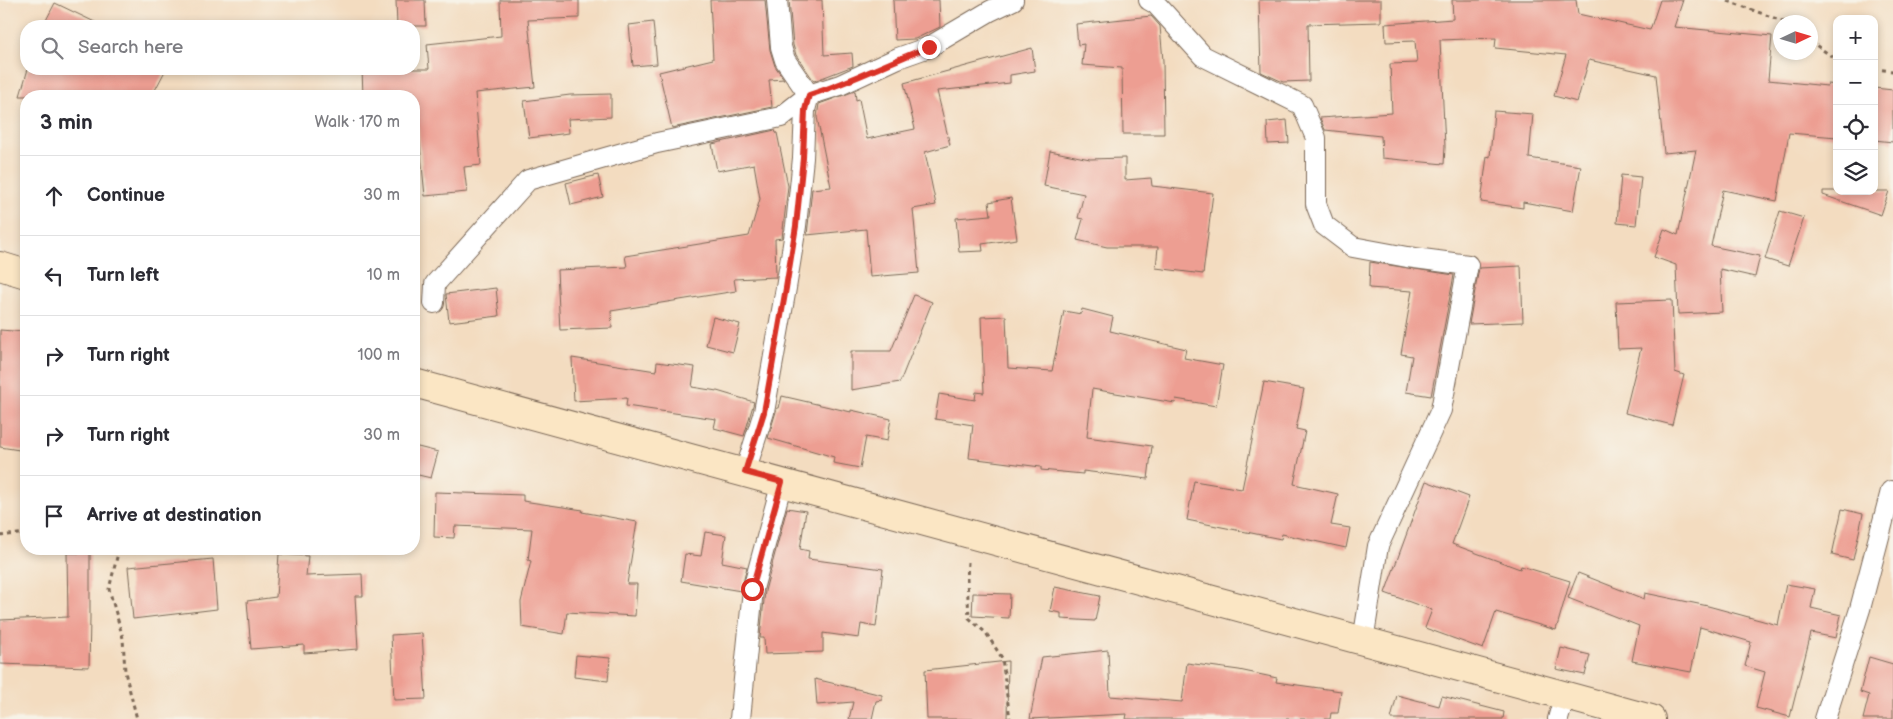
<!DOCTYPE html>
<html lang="en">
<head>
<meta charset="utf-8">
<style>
  :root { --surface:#fff; --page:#f7f7f7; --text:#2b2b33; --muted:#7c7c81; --line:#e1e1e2 }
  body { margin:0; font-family:"Balsamiq Sans",sans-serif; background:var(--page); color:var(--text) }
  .controls { position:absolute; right:15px; top:15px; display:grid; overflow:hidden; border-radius:10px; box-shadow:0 2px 8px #0003 }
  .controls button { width:45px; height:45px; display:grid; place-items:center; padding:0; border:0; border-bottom:1px solid var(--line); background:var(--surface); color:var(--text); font:25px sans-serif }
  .compass { position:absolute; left:1773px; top:15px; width:45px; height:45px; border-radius:50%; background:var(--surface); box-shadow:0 2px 8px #0003; rotate:86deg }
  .stop { position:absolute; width:15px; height:15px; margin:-11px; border:4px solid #d93025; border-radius:50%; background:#fff }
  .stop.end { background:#d93025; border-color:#fff; box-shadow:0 1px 5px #0008 }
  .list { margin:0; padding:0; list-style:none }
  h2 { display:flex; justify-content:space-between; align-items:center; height:65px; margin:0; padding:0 20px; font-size:21px }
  h2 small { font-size:16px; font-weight:400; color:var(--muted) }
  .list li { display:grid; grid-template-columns:32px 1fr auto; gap:15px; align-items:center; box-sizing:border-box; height:80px; padding:0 20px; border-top:1px solid var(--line) }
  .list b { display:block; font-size:19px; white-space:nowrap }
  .list em { font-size:16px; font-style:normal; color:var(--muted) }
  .icon { flex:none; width:28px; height:28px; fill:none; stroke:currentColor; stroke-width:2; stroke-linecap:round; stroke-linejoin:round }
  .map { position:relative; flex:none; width:1893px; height:719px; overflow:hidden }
  .search { position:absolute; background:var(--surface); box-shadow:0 2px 8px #0003; left:20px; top:20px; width:400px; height:55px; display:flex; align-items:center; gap:12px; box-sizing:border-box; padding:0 18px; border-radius:20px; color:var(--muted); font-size:19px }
  .panel { position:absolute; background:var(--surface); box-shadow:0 2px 8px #0003; left:20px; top:90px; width:400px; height:465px; border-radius:20px }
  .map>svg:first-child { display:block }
  .building { fill:#ed9e92 }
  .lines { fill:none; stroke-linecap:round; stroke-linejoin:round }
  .street-casing { stroke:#7b6857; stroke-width:22 }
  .secondary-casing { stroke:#7b6857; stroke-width:30 }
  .path { stroke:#7b6857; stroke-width:3; stroke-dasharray:4 4; stroke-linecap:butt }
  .street { stroke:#fff; stroke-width:20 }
  .secondary { stroke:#fbe6c4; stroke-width:28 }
  .route { stroke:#d93025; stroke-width:6 }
</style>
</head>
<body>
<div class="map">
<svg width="1893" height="719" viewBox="0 0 1893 719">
  <rect width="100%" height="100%" fill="#f7f3e8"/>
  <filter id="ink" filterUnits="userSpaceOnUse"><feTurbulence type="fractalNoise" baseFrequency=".02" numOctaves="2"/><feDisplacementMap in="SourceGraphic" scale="10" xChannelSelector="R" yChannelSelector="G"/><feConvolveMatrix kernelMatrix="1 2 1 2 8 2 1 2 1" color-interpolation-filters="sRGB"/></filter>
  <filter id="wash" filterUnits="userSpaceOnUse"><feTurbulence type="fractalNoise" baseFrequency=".0096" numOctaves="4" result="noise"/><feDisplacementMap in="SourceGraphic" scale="20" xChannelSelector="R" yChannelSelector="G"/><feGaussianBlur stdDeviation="1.12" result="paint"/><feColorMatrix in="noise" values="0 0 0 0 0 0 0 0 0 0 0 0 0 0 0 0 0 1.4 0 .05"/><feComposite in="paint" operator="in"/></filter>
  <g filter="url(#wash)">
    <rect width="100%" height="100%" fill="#f3dcc0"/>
    <g id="blocks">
      <!-- building -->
      <path class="building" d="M396,0h29l1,26h-29z
        M500,0h79v18l-51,2 7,67 -60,6 6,72 -17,2 3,25 -42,4 -10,-100h-52l-1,-27h67l-2,-25 74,-8z
        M710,0h55l5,50 5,16 9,13 -15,1 3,27 -100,21 -13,-56 54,-13z
        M789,0h33l2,55 28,-2 1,13 -39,15 -18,-26 -3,-10z
        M893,0h46l1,27 -25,12 -20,1z
        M1259,0h122v22l-73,2 1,57 -26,1 -22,-10z
        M1452,0h124l2,14 72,16 10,-30h23l-9,27 98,9 -4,44 59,6 1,-2 9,1v52l-48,-4 -12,68 -54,-11 -12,56 49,10 -5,21 -35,-8 2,43 -44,2 -2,-49 -22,-8 10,-28 14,6 18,-85 -32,3 -8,-78 -67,-15 -12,42 -23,-6 12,-41 -71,-7 1,-10 -56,2 5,107 -1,17 -62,-6 -1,-22 -56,-6 -5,-12 72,-5 -2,-49 27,-1 -2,-22 -29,1 -1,-18 68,-5z
        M55,3l48,23h-60z
        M1151,16l9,10 3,35 1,73h-41l-1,-66 -40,-3 2,-21 -6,1 -2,-21z
        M653,22l4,42 -24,2 -4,-41z
        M1032,48l3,23 -25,4v8l-73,8 13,54 -25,7 11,53 -23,4 6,64 -49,4 -4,-48 -59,6 5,-46 19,-2 -14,-70 2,-13 36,-13 1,9 3,-1 8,40 48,-10 -11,-46z
        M28,69h138l-14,27h-132z
        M1874,88l19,2v52l-19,-2z
        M611,94v23l-43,2 1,14 -40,5 -5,-37 46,-6z
        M1494,111l39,3 -4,44 52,8 -8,45 -50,-9v6l-42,-6 6,-46 3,1z
        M1287,120l2,23 -21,1 -1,-22z
        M775,130l1,3h1l11,53 -6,52 -7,1 1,38 -42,2 2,12 -125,20 1,17 -52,2 -3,-60 70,-3 -2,-11 124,-20 11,-37 -6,-35 -37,7 -5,-27z
        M1050,151l40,8 35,-1v22l26,-2 1,8 61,7 -10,81 -47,-6 2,-21h-51l-30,-7 6,-21 -5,-1 6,-24 -40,-8z
        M598,175l5,22 -32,8 -5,-22z
        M1621,175l20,2 -5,48 -19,-2z
        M1823,191h66l-8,24 -58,-20z
        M1011,198l6,41 -35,5 1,7 -24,1 -3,-34 35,-3 -2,-13z
        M1780,211l24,7 -16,48 -23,-7z
        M1370,262l84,13 -23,121 -25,-4 6,-36 -11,-2 11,-63 -43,-3z
        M1521,266l2,56 -54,2 10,-56z
        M496,288l3,28 -50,6 -3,-28z
        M914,295l18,7 -32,80 -49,8v-39h40z
        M1672,300l3,72 9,3 -12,50 -47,-12 16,-65 -23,1 -2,-47z
        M1082,309l31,8 -3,14 76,18 -2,9 39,7 -7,41 -40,-7 -1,4 -83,-14 -5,48 65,9 -4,33 -65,-8v3l-42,-4v-3l-72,-9 4,-33 -38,-6 4,-25 36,6 1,-8 8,1 -3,-76 25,-1 2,52 44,3 12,-60 17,3z
        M713,317l27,7 -7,28 -27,-7z
        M0,330l26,2v119l-26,-4z
        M572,358l84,13 1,-9 38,5 -3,20 25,4 37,11 -10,34 -30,-8 2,-9 -90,-13 1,-8 -53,3z
        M1264,382l40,7 -8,40 9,2 -11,53 44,10 -7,31 19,3 -4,20 -64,-14 -1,5 -94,-19 7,-39 48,8z
        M782,396l69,16v-2l40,9 -4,22 -21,-4 -6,31 -27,-5 1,-6 -66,-19 9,-30h2z
        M414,446l24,6 -7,26 -17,-4z
        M1426,481l43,16 -17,47 68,25 1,-3 49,15 -14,49 -60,-18 -13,37 -58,-21 7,-18 -47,-17z
        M435,492l88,3v6l60,9 -1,2 55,10 -10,62h10l-2,32 -68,-4 -3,22 -42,-7 -1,-25 10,-41 -3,-1 4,-31 -77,-3 -1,12 -20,-1z
        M787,508l19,3 -6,38 9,2 -1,8 75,10 -7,58 -15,-3 -2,14 -36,-5v19l-58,2 -1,-16h-4l5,-47z
        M1842,509l21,5 -10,46 -21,-5z
        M705,532l21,3 -4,27 25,5 -6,24 -60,-10 4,-27 16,2z
        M67,553h23v65l-1,49 -89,-3v-44l68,-3z
        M279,554l29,2 -2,20 56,-2 1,22h-8l3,53 -54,4v-8l-53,4 -4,-48 29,-4z
        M213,559l4,50 -84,10 -5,-52z
        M1578,573l66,26 1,-6 63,13 70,19 8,-41 29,5 -4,19 30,7 -5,23 -25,-5 -21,84 -34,-9 9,-36 -20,-6 6,-24 -51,-15 -9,45 -59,-11 7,-35 -71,-28z
        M1055,587l45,9 -5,25 -34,-2v-6l-11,-2z
        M973,593l37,1 -1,24 -37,-2z
        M422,633l4,66 -32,1 -3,-65z
        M1561,648l29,7 -5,20 -29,-6z
        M1108,650l2,46 72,6 5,-39 52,7 38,8 -1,4 65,9 -3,22h-7l-1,6h-204l1,-5 -97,5 12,-62z
        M576,655l34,3 -2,23 -34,-4z
        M1869,657l24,7v55h-30l6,-24 -9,-3z
        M1008,661l-1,58h-80l-2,-49z
        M815,679l67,16v5l-6,1 -4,18h-23l4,-17 -36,3z
        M1397,695l42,11 3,-10 62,16 -1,7h-112z"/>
    </g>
  </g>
  <g filter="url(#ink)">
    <use href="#blocks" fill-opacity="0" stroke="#7b6857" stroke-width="1"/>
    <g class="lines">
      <!-- street casing -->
      <g class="street-casing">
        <path id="street" d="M1149,0l7,4 47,52 99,49 14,33v66l8,21 29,22 54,10 61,8 -27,145 -63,136 -15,95
          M434,303l1,-19 93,-104 129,-37 124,-26 28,-22 -24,-35 -4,-13 -4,-47
          M745,472l19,-60 22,-124 10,-62 7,-68 2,-48 4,-15 31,-10 58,-27 31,-11 61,-36 23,-11
          M740,719l13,-130 29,-107
          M1558,719l7,-24
          M1825,719l35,-110 31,-118"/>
      </g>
      <!-- secondary casing -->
      <g class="secondary-casing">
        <path id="secondary" d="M0,266l26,8
          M414,383l1237,336"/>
      </g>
      <!-- path -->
      <path class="path" d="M1728,1l57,21
        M1810,41l27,19
        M1874,69l19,2
        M0,536l26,-3
        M119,549l-10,40 14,49 2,34 12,47
        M968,562l-1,17 2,39 17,15 16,25 8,61"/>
      <!-- street -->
      <use href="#street" class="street"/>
      <!-- secondary -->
      <use href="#secondary" class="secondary"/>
    </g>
  </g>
  <g class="lines" filter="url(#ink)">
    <!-- route -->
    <path class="route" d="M752,589l30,-107 -37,-10 19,-60 22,-124 10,-62 7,-68 2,-48 4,-15c42,-13 80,-33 120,-48"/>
  </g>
</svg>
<div class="controls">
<button>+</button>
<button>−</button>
<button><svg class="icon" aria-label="locate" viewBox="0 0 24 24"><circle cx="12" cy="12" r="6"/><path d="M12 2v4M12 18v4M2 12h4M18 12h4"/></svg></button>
<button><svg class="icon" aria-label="layers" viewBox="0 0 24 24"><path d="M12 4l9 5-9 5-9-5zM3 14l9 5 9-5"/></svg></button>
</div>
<svg class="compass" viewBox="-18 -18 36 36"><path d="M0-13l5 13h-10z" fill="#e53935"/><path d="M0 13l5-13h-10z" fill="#7c7c81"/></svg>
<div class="stop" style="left:752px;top:589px"></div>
<div class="stop end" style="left:929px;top:47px"></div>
<div class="search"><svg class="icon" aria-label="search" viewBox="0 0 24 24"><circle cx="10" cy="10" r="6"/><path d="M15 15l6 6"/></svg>Search here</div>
<section class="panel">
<h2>3 min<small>Walk · 170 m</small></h2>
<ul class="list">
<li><svg class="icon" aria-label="ahead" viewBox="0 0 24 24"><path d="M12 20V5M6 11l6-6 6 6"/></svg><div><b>Continue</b></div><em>30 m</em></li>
<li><svg class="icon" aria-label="left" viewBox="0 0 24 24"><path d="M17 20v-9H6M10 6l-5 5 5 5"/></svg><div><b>Turn left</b></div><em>10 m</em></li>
<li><svg class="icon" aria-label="right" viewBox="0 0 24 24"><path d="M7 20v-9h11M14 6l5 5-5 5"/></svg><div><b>Turn right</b></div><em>100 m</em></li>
<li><svg class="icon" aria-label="right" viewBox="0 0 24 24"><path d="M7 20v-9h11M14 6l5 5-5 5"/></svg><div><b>Turn right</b></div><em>30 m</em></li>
<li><svg class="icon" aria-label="arrive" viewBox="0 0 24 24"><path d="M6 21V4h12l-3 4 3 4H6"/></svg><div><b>Arrive at destination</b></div></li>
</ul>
</section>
</div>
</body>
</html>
